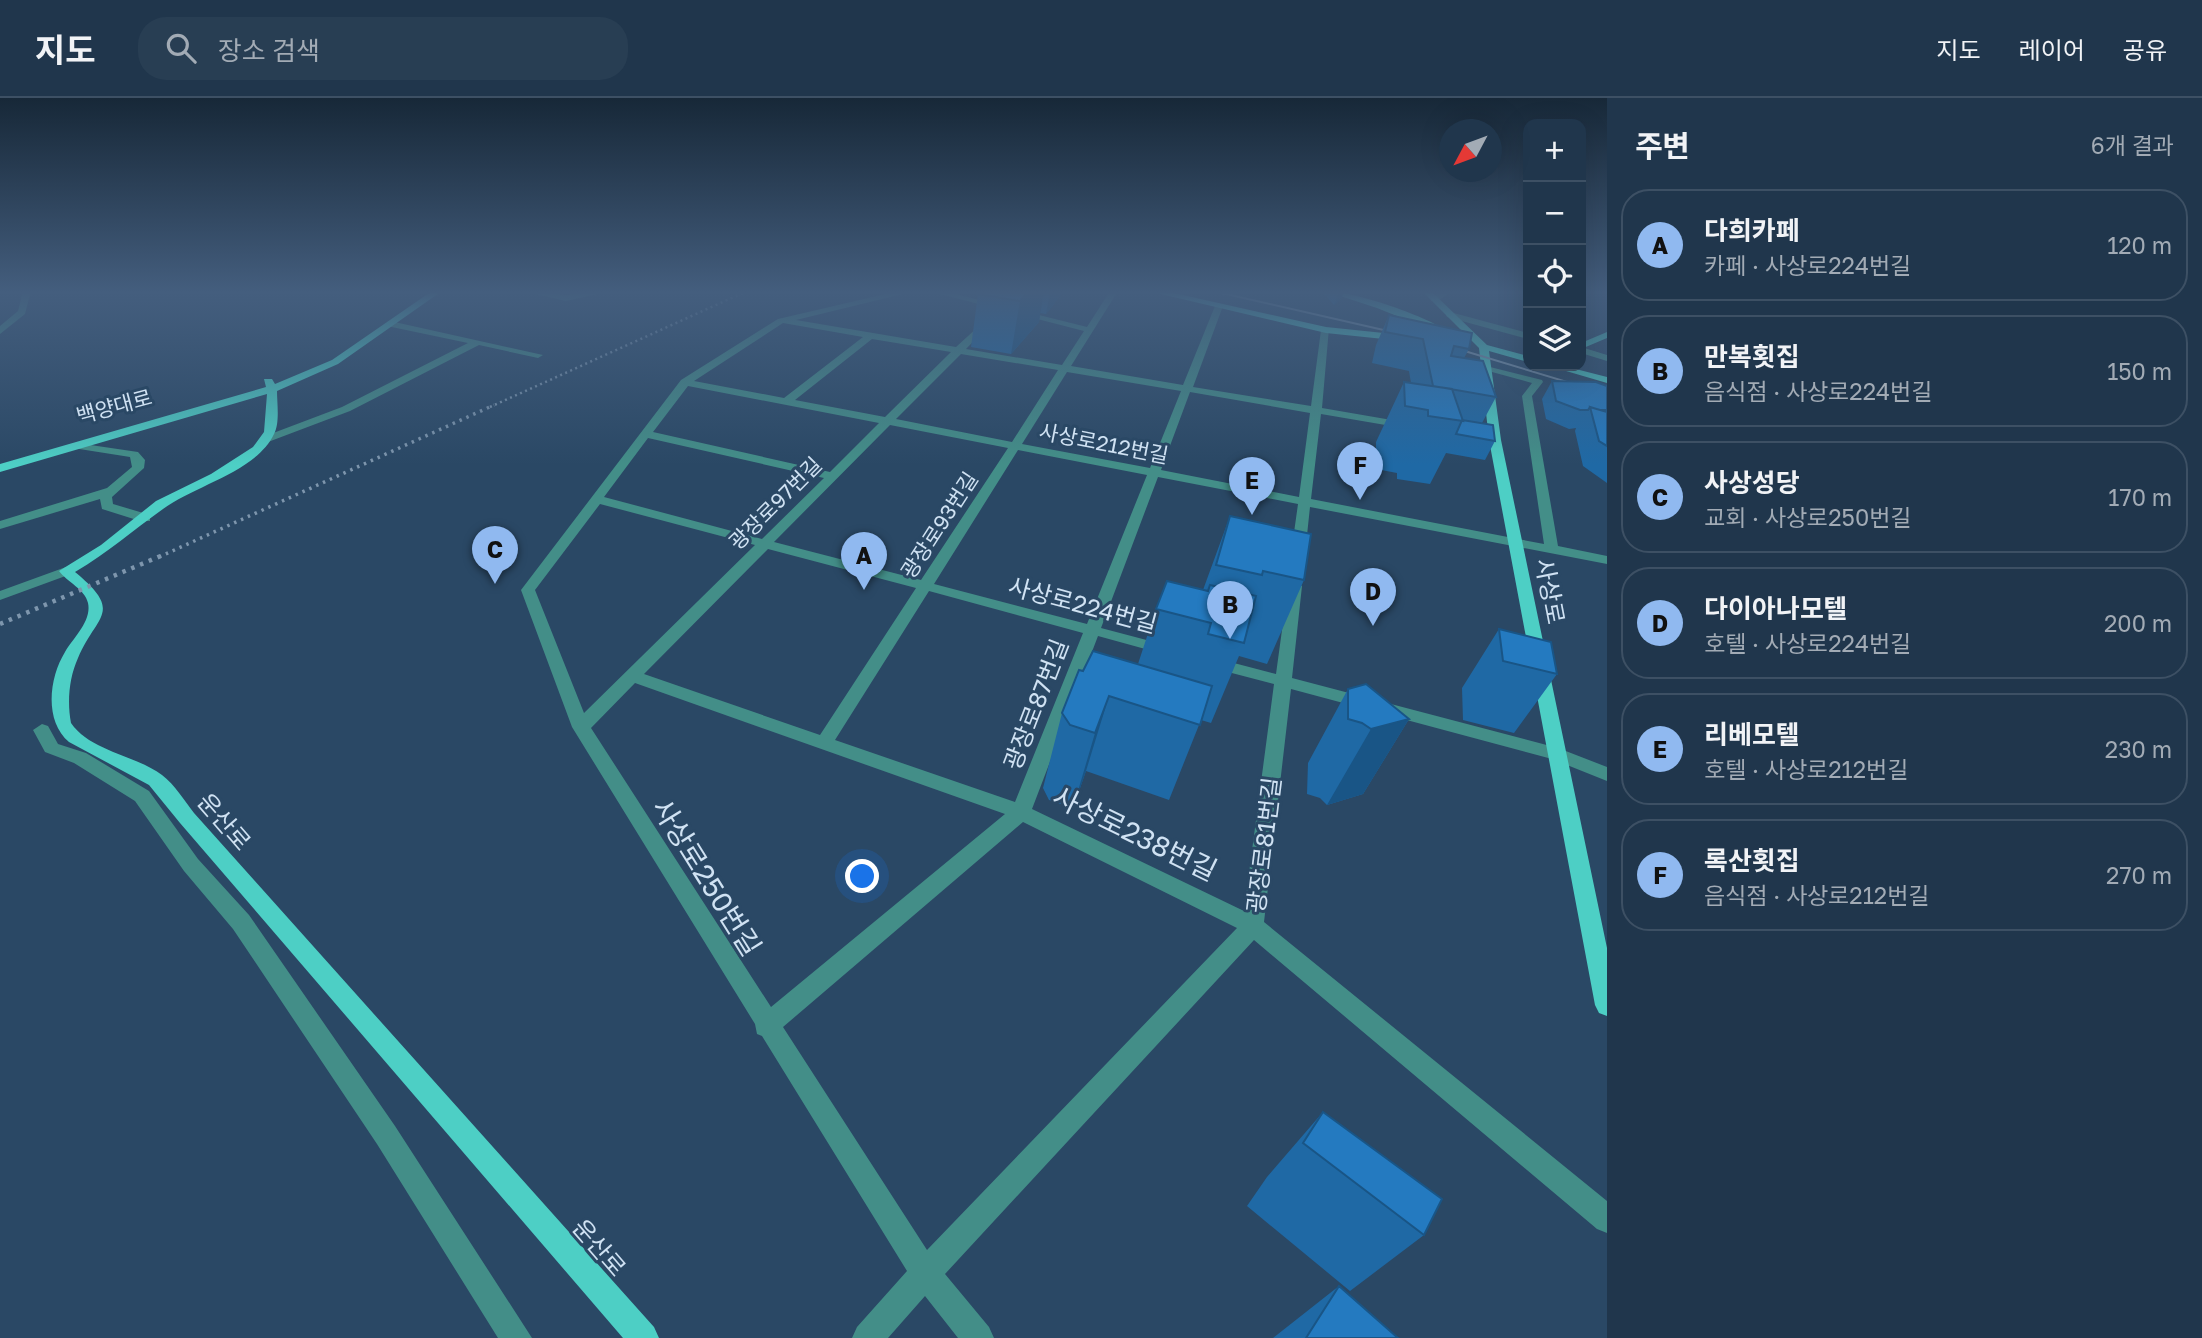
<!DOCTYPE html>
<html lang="ko">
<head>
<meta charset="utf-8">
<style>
  :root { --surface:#20364c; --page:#283e53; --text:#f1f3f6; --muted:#a2abb5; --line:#3d5064; --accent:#90b9f0 }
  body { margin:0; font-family:"Golos Text","Noto Sans KR",sans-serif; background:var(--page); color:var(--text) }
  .controls { position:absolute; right:21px; top:21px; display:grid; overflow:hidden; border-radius:14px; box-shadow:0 7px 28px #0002 }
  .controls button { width:63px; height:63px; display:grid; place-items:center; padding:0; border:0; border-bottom:2px solid var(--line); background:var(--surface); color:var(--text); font:35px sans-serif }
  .compass { position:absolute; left:1439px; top:21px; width:63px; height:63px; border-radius:50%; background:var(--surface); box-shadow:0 7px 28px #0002; rotate:229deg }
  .you { position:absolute; left:863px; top:779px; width:24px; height:24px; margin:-18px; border:5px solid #fff; border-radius:50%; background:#1a73e8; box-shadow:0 0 0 10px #1a73e833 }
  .badge { display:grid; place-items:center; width:46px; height:46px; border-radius:50%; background:var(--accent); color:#111; font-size:23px; font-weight:700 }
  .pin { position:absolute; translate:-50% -58px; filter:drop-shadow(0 2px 4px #0008) }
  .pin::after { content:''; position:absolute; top:37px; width:24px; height:21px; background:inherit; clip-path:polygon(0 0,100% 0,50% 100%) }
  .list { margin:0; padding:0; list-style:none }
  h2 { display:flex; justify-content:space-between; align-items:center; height:91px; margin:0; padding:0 28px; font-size:30px }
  h2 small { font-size:23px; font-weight:400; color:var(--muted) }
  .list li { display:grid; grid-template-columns:46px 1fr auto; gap:21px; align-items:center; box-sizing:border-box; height:112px; margin:0 14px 14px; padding:0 14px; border:2px solid var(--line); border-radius:28px }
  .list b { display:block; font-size:26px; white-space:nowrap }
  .list p { margin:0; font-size:23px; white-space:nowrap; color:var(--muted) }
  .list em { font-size:23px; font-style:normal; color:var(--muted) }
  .icon { flex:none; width:38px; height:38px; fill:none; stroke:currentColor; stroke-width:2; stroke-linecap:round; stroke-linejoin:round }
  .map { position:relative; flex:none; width:1607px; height:1240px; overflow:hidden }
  header { display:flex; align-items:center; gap:42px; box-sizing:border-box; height:98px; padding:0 35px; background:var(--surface); border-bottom:2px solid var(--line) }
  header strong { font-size:33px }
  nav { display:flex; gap:38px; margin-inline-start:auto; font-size:24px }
  .search { width:490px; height:63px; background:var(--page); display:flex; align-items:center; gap:18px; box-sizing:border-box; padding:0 24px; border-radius:28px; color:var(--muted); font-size:26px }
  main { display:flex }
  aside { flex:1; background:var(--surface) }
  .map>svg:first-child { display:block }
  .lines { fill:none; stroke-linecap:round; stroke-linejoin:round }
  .minor { fill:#438e88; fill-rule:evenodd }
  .major { fill:#4dcfc5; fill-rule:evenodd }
  .tram { stroke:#7e96ad; stroke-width:2 }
  .rail-far2 { stroke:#7e96ad; stroke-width:2.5; stroke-dasharray:2 3.5; stroke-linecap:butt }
  .rail-far1 { stroke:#7e96ad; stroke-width:3.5; stroke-dasharray:2.5 5; stroke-linecap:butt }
  .rail { stroke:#7e96ad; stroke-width:4.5; stroke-dasharray:3.5 6; stroke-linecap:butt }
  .wall { fill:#1f69a5 }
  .shaded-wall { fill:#195586 }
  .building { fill:#247ac0; stroke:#195586; stroke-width:2 }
  .labels { text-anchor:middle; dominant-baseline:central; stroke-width:6; stroke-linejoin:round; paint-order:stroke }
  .far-street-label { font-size:21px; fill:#d0e2f3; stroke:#2a4865 }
  .street-label { font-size:24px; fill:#d0e2f3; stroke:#2a4865 }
  .near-street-label { font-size:28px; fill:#d0e2f3; stroke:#2a4865 }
</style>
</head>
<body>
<header>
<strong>지도</strong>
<div class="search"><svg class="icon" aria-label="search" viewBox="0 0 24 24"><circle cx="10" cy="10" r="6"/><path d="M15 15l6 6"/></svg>장소 검색</div>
<nav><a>지도</a><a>레이어</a><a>공유</a></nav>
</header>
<main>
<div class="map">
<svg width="1607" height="1240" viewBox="0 0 1607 1240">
  <rect width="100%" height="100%" fill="#2a4865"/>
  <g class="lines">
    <!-- minor -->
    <path class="minor" d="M23,193h8l-6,23 -25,20v-8l18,-15z
      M522,193l44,4 45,-4 -45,10z
      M898,193h17l-119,29 160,27 34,-31 3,1v4l-27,28 96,16 22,-34 -156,-40h16l143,36 23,-36h8l-47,75 112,19 32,-79 4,-3 4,3 -30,81 118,19 10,-76 8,-2 -7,80 87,15 6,3 -6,3 -88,-15 -10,85 233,45 -22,-148 10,-13 -51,-14 5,-3 56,14 1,2 -11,14 26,150 49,10v8l-297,-57 -5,47 -7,4 -7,-4 7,-50 -140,-27 -57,151 72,19 2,3 -8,5 -69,-19 -66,173 212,102 30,-227 -69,-18 -2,-4 8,-5 65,17 12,-88 7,-4 7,4 -10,92 266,70 49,19v14l-55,-22 -261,-70 -27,233 343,279v32l-10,-4 -343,-289 -309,334 44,53 5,11h-36l-33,-42 -37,42h-36l5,-11 50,-56 -145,-235 -5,-2 -2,-10 -183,-297 -51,-137 160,-210 97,-61zM783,225l80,14 -79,61 -90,-17zM872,241l79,13 -66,65 -90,-17zM961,256l97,16 -46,72 -116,-23zM1067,274l114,19 -31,77 -128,-24zM688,288l191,37 -49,49 -177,-40zM1190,294l120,21 -11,84 -138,-27zM890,327l118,23 -87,132 -147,-38zM648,340l176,40 -62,61 -158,-42zM1018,352l129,25 -60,149 -153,-40zM600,406l155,41 -171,168 -49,-123zM768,451l148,39 -96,147 -176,-61zM929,493l154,42 -68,169 -180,-62zM635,585l370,131 -234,193 -180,-279zM1023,724l214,106 -310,322 -144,-223z
      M1442,193h11l-16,10h-6v-4z
      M1450,214l78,21v6l-81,-22 -1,-2z
      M390,223l153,34 -5,3 -59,-13 -129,66 -82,31h-8v-4l82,-31 126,-64 -81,-17v-4z
      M1581,249l26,8v6l-26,-8z
      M77,345l61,9 7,8 -1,8 -32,29 1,7 37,11v6h-10l-38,-12 -2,-10 -100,30v-8l107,-33 25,-21 -2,-10 -57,-9 -2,-2z
      M66,469l7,4 -2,3 -71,26v-9z
      M42,626l6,2 10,18 28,9 63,38 49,68 51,56 146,211 137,212h-34l-121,-194 -144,-215 -49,-58 -49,-70 -61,-38 -29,-11 -12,-22z"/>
    <!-- major -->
    <path class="major" d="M432,193h10l-104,73 -61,27c0,12 3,32 -3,43 -18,38 -79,51 -111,75 -31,22 -54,43 -88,63 50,41 21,43 3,86 -9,20 -11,44 -7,65 19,28 64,32 91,52 13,10 22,25 32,38l460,514 5,11h-36l-443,-515 -31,-38 -80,-43c-25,-21 -20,-64 -4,-90 8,-14 27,-31 23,-49 -3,-14 -21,-21 -29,-32l42,-26 55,-44 55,-27 42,-27 11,-15 3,-38 -267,78v-8l266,-77 -2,-8h8l3,5 57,-24z
      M1148,193h17l161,36 77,8 5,3 -5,3 -77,-8z
      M1325,193c28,0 99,24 122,40l-8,2 -62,-25z
      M1422,193h9l56,54 41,11v6l-39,-11 12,89 106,508v68l-8,-3 -4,-8 -106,-565 -10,-92z
      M1607,234v6l-26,11v-6z
      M1549,268h15l43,11v6z"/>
    <!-- tram -->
    <path class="tram" d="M1213,193l188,43
      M1448,248l159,48"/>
    <!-- rail-far2 -->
    <path class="rail-far2" d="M490,309l257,-116"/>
    <!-- rail-far1 -->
    <path class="rail-far1" d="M159,459l335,-152"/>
    <!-- rail -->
    <path class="rail" d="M0,526l163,-69"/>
  </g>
  <!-- wall -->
  <path class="wall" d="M981,193h83l-18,23 -6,-1 -1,9 -28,32 -40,-7 7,-53z
    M1322,193h22l-3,8 -7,6z
    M1389,217l80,34 -5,9 32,39 -14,26 13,18 -10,19 -39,-7 -16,31 -33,-5v-6l-21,-4v-27l28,-60 7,1 -2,-12 -37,-8 4,-18z
    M1552,283l55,5v97l-24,-17 -8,-35 1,-3 -7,1 -23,-10 -4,-20z
    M1230,418l74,64 -37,84 -28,-8 -28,67 -10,-3 -32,80 -83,-29 -13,37 -24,-8 -6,-12 19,-75 21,-42 55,-7 18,-55 47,-19z
    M1499,531l58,45 -43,59 -51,-13 -1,-32z
    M1348,591l61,30 -46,75 -36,11 -7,-7 -13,-4 1,-31z
    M1323,1014l101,123 -74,56 -103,-85 20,-29z
    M1339,1188l59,52h-125z"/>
  <!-- shaded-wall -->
  <path class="shaded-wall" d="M1028,193h16l-5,31 -28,32 9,-53z
    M1050,193h14l-18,23z
    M1339,193h5l-3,8 -7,6z
    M1109,598l-23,75 -13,37 22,-75z
    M1409,621l-46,75 -36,11 44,-76z"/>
  <!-- building -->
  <path class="building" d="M981,193h47l-8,10 -42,-7z
    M1389,217l83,18 -3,16 -15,-3 -3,10 32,5 13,36 -63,-11 -10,-47 -38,-7z
    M1552,283l44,1 11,4v24h-7l-10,-3 -2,3h-8l-24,-9z
    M1404,284l48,7 11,32 -35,-5v-6l-23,-4z
    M1590,309l17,5v34l-8,-5z
    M1462,322l31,5 2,16 -39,-7z
    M1230,418l81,18 -7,46 -41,-9 -1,4 -46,-10z
    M1167,483l41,10 2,-6 46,11 -12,47 -36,-9 3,-11 -55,-14z
    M1499,531l52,13 6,32 -54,-13z
    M1093,553l119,35 -12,39 -91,-29 -14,37 -25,-8 -8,-12 17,-43 4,1z
    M1366,586l43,35 -38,10 -9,-6 -14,-4v-30z
    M1323,1014l119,87 -18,36 -121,-92z
    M1339,1188l59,52h-92z"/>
  <!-- sky -->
  <linearGradient id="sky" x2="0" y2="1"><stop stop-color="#172838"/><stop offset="0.53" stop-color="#445e7e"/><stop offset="1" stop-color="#445e7e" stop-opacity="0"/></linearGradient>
  <rect width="1607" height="367" fill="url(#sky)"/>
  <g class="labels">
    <!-- far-street labels -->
    <g class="far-street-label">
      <text transform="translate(114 308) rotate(-15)">백양대로</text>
      <text transform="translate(1104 345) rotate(11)">사상로212번길</text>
      <text transform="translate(775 405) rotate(-45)">광장로97번길</text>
      <text transform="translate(939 427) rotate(-57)">광장로93번길</text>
    </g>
    <!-- street labels -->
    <g class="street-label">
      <text transform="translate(1551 493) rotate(79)">사상로</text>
      <text transform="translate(1083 506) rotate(15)">사상로224번길</text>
      <text transform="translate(1035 606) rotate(-69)">광장로87번길</text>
      <text transform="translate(225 723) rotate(49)">운산로</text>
      <text transform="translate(1263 747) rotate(-83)">광장로81번길</text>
      <text transform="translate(600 1149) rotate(49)">운산로</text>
    </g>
    <!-- near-street labels -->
    <g class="near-street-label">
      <text transform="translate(1135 735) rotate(26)">사상로238번길</text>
      <text transform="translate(707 779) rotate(58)">사상로250번길</text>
    </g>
  </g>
</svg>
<div class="controls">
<button>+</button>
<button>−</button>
<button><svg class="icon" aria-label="locate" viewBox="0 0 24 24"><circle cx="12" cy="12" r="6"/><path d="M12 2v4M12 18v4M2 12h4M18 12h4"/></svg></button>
<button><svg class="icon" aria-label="layers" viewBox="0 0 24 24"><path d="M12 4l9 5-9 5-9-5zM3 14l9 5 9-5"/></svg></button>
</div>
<svg class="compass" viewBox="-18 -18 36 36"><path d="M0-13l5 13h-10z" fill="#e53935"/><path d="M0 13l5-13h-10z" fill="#a2abb5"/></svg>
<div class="you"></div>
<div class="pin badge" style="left:864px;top:492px">A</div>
<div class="pin badge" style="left:1230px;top:541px">B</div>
<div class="pin badge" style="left:495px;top:486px">C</div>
<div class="pin badge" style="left:1373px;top:528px">D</div>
<div class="pin badge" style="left:1252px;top:417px">E</div>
<div class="pin badge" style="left:1360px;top:402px">F</div>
</div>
<aside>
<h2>주변<small>6개 결과</small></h2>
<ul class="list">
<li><span class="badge">A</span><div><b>다희카페</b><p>카페 · 사상로224번길</p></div><em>120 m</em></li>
<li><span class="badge">B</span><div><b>만복횟집</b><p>음식점 · 사상로224번길</p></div><em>150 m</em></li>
<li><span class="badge">C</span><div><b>사상성당</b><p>교회 · 사상로250번길</p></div><em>170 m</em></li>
<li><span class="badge">D</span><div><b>다이아나모텔</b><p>호텔 · 사상로224번길</p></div><em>200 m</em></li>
<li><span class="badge">E</span><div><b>리베모텔</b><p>호텔 · 사상로212번길</p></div><em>230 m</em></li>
<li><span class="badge">F</span><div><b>록산횟집</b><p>음식점 · 사상로212번길</p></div><em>270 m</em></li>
</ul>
</aside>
</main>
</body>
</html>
